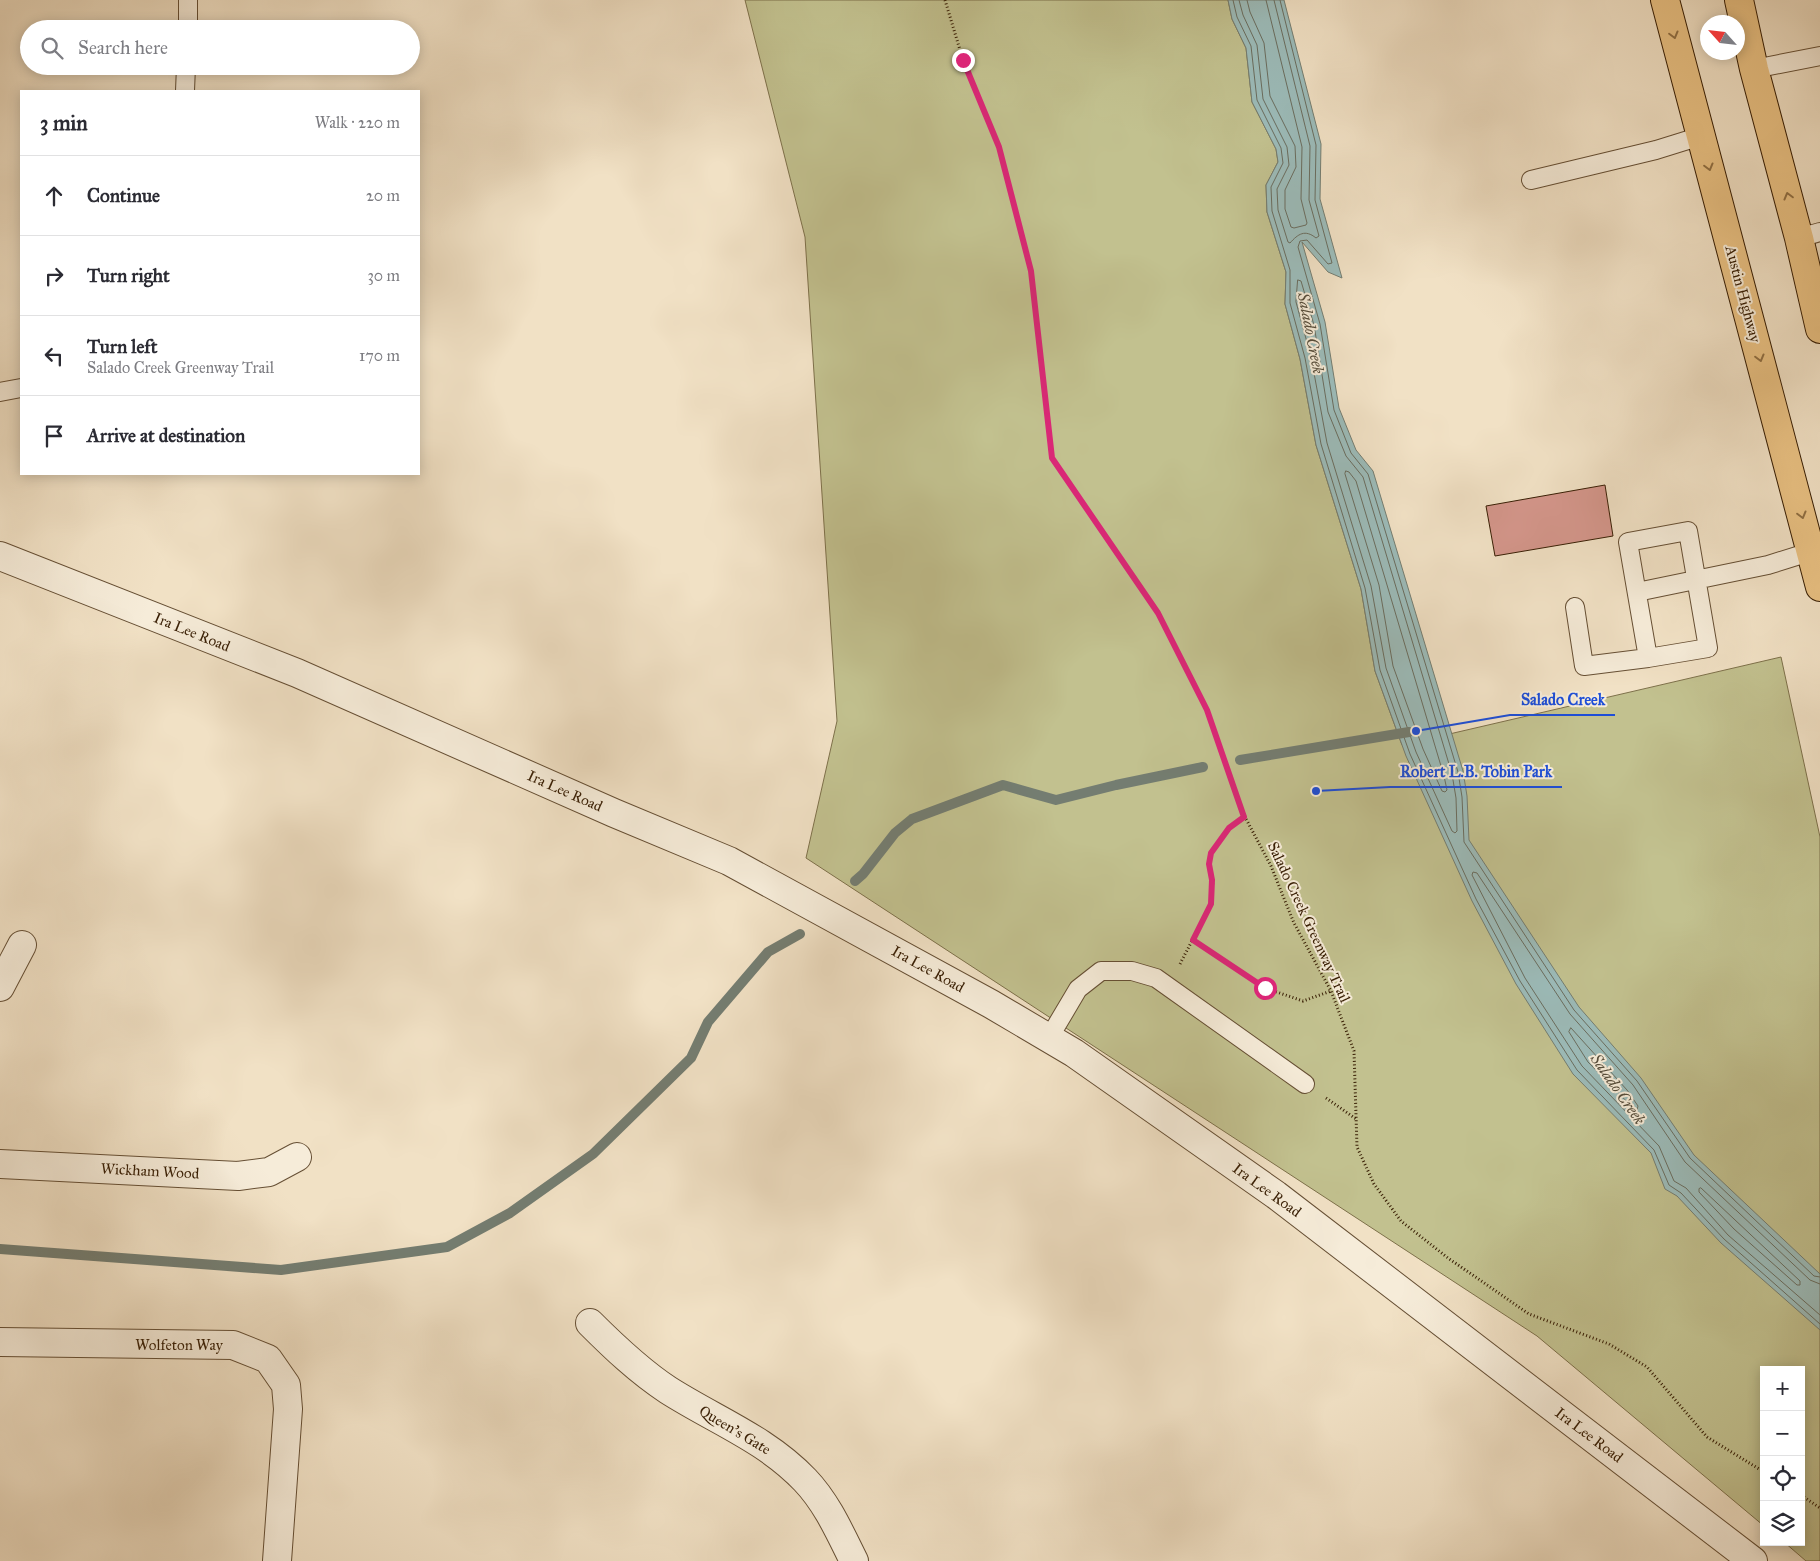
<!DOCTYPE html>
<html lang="en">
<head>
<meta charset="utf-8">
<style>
  :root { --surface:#fff; --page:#f2f2f3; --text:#2b2b33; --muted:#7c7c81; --line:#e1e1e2 }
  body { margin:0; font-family:"IM FELL Great Primer",serif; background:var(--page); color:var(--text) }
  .controls { position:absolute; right:15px; bottom:15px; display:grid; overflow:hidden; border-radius:0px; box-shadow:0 2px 12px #0003 }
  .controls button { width:45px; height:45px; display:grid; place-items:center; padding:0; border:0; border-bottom:1px solid var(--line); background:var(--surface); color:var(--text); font:25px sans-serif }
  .compass { position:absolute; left:1700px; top:15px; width:45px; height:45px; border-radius:50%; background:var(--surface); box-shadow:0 2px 12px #0003; rotate:297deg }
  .stop { position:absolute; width:15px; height:15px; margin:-11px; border:4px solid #db2777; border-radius:50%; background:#fff }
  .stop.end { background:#db2777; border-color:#fff; box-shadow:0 1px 5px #0008 }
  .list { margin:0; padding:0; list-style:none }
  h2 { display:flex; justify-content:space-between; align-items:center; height:65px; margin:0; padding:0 20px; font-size:21px }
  h2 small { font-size:16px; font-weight:400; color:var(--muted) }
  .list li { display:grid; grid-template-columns:32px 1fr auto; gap:15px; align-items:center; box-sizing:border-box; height:80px; padding:0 20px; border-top:1px solid var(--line) }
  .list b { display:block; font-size:19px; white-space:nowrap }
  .list p { margin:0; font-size:16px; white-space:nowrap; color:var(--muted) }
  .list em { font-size:16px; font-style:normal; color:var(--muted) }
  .icon { flex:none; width:28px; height:28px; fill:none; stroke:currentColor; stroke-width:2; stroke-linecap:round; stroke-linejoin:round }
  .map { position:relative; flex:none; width:1820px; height:1561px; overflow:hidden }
  .search { position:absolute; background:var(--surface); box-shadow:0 2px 12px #0003; left:20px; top:20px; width:400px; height:55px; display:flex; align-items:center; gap:12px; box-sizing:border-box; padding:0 18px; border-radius:28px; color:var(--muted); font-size:19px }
  .panel { position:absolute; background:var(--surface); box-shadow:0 2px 12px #0003; left:20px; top:90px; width:400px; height:385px; border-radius:0px }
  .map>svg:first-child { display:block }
  .green { fill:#c2c18f; stroke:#7d704a }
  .water { fill:#9cbcba; stroke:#747d71 }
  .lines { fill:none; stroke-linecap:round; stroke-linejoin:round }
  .shore { stroke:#6a6d5f; stroke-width:1 }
  .stream { stroke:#747d71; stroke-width:10 }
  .building { fill:#d4968b; stroke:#381e04 }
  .lane-casing { stroke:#664f34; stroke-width:20 }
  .street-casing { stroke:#664f34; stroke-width:30 }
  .primary-casing { stroke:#381e04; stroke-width:30 }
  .path { stroke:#381e04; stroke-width:3; stroke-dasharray:1 2.5; stroke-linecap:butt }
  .lane { stroke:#f6ecd9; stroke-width:18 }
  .street { stroke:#f6ecd9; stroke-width:28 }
  .primary { stroke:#e8c082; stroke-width:28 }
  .oneway { stroke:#906f43 }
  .route { stroke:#db2777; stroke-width:6 }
  .labels { text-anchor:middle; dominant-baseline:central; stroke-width:4; stroke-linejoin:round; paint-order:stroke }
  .street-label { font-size:15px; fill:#381e04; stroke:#f6ecd9 }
  .water-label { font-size:16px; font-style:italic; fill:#564d3b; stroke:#f6ecd9 }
  .leader { fill:none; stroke:#1d4ed8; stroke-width:2 }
  .callout-dot { fill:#1d4ed8; stroke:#f6ecd9; stroke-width:2 }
  .callout-label { font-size:16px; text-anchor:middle; font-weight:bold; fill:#1d4ed8; stroke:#f6ecd9; stroke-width:4; stroke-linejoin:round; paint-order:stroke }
</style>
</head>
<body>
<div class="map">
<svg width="1820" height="1561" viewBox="0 0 1820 1561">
  <rect width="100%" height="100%" fill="#f1e1c5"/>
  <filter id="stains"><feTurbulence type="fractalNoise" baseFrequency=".004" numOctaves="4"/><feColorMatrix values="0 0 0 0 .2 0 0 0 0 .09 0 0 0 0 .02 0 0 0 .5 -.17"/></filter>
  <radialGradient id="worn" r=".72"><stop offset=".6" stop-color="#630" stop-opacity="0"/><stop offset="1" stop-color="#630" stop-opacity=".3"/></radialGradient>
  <!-- green -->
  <path class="green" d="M745,0h483l4,19 14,29 6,54 24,47 2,13 -12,23 1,27 19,60 -1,32 15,55 16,86 45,144 14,82 27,74 379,-88 39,180v724h-14l-22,-19h17v-172h-37v156l-227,-190 -731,-478 31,-137 -32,-484z"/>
  <!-- water -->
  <path class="water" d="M1228,0h56l37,144 -1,55 22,79 -14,-6 -26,-30 23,80 14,86 17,42 17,21 90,300 4,25 2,44 110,167 62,71 53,77 126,119v56l-99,-87 -44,-47 -12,-7 -14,-36 -78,-79 -57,-90 -44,-83 -66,-145 -31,-85 -14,-82 -45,-144 -16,-86 -15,-55 1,-32 -19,-60 -1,-27 12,-23 -2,-13 -24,-47 -6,-54 -14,-29z"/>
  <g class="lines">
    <!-- shore -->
    <path class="shore" d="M1233,0l4,17 14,29 6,54 24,48 2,15 -12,24 1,24 18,59v33l15,55 16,86 44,144 15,82 30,84 66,145 44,82 57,89 77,80 15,35 12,8 43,46 96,85
      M1239,0l4,15 14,30 6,54 24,48 2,18 -12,24 1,21 10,32 2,1c8,-9 15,-14 26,-5l3,-2 -10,-36 1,-54 -36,-146
      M1247,0l3,12 14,31 6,53 25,50 1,21 -11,23v19l6,18 3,1 12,-3 1,-2 -6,-24 1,-52 -36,-147
      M1280,0l36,145 -1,55 17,63 -4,1 -21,-24 -7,1 -2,6 22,77 14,86 17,43 17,21 90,298 4,25 2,45 110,168 63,71 53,77 124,118 6,1
      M1298,280l3,1 13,44 14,87 18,44 17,21 89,297 4,24 1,33 -2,2 -3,-2 -36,-79 -30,-84 -15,-82 -44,-143 -16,-86 -15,-55z
      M1346,471l3,1 7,9 88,295 3,14 -2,2 -3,-1 -19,-42 -30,-83 -14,-81 -34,-111z
      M1571,1028l56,62 11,16 -1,4 -3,-1 -46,-47 -19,-30z
      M1701,1188l99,93v4h-3l-63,-56 -35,-37v-3z
      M1820,1284l-10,-4 -125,-118 -52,-77 -63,-71 -93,-141 -4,-1 -1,3 53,103 57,88 77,80 15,35 12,7 42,47 92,80"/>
    <!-- stream -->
    <path class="stream" d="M1240,760l169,-28
      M855,881l8,-7 32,-41 17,-14 91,-34 53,15 60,-15 87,-18
      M0,1249l281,21 166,-23 63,-34 83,-59 98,-96 17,-36 60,-70 32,-18"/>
  </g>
  <!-- building -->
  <path class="building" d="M1605,485l8,51 -118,20 -9,-50z"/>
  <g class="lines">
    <!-- lane casing -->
    <g class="lane-casing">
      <path id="lane" d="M188,0v29
        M1754,69l66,-13
        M185,91l1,-25
        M1531,180l125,-30 45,-14
        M1799,238l21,-6
        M0,392l21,-4
        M1688,531l20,117 -60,10 -20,-116z
        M1637,592l131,-27 51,-16
        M1575,607l9,59 64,-8
        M1049,1038l29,-49 23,-18h31l24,7 149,106"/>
    </g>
    <!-- street casing -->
    <g class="street-casing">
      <path id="street" d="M0,556l297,117 317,140 115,48 262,143 83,49 202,142 477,366
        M0,987l22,-42
        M0,1164l238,12 31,-4 28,-15
        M590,1323c24,24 49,48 78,67 47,30 98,49 137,90 22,23 35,53 49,81
        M0,1342l233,3 35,14 18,26 2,24 -11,152"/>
    </g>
    <!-- primary casing -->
    <g class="primary-casing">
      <path id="primary" d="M1665,0l155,587
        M1739,0l15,69 45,169 21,91"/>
    </g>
    <!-- path -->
    <path class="path" d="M945,0l18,60 36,87 32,124 21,187 106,155 49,97 38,107 26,49 23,57 37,68 23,60 3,96 17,37 27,37 47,37 81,56 80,30 38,23 60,70 57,35
      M1193,940l72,48 38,13 28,-10
      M1180,964l31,-60 2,-24 -4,-16 2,-11 18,-26 16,-10
      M1326,1098l30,21
      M1801,1495l19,13"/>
    <!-- lane -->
    <use href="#lane" class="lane"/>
    <!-- street -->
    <use href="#street" class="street"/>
    <!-- primary -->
    <use href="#primary" class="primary"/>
  </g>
  <!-- one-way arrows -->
  <defs><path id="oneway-chevron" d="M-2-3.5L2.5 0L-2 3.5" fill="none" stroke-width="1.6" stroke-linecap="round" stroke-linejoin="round" transform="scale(1.25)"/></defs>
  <g class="oneway">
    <use href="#oneway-chevron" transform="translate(1674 35) rotate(75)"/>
    <use href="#oneway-chevron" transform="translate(1709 167) rotate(75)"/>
    <use href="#oneway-chevron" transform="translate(1788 196) rotate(-105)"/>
    <use href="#oneway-chevron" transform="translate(1760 358) rotate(75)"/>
    <use href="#oneway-chevron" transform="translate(1802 515) rotate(75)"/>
  </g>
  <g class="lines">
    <!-- route -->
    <path class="route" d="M963,60l36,87 32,124 21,187 106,155 49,97 37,107 -15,11 -18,25 -2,11 3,16 -1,24 -18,36 72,48"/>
  </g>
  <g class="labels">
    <!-- street labels -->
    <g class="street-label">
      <text transform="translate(1743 294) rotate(75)">Austin Highway</text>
      <text transform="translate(192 632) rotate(22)">Ira Lee Road</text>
      <text transform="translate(565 791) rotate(24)">Ira Lee Road</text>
      <text transform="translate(1309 922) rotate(65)">Salado Creek Greenway Trail</text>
      <text transform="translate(928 969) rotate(29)">Ira Lee Road</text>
      <text transform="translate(150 1171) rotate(3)">Wickham Wood</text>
      <text transform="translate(1267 1190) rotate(36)">Ira Lee Road</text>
      <text x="179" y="1345">Wolfeton Way</text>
      <text transform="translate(735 1430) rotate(31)">Queen's Gate</text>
      <text transform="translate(1589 1435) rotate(37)">Ira Lee Road</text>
    </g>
    <!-- water labels -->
    <g class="water-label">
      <text transform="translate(1311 333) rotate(79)">Salado Creek</text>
      <text transform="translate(1618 1089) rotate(55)">Salado Creek</text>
    </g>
  </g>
  <!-- callouts -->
  <path class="leader" d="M1416 731L1510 715H1615M1316 791L1390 787H1562"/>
  <g class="callout-dot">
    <circle cx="1416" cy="731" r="5"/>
    <circle cx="1316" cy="791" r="5"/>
  </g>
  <g class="callout-label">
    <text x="1563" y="705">Salado Creek</text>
    <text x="1476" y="777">Robert L.B. Tobin Park</text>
  </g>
  <rect width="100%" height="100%" filter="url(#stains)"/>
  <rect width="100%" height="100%" fill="url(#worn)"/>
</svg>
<div class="controls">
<button>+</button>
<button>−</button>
<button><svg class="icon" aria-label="locate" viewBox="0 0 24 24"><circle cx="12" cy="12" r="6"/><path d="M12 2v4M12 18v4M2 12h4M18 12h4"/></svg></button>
<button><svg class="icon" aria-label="layers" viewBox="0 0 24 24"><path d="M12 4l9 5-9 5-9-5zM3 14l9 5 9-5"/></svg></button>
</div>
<svg class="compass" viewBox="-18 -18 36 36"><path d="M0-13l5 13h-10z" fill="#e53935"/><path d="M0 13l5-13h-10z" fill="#7c7c81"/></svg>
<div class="stop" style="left:1265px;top:988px"></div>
<div class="stop end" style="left:963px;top:60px"></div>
<div class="search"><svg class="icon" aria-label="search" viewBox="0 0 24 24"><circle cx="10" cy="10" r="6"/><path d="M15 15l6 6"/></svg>Search here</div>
<section class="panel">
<h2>3 min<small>Walk · 220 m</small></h2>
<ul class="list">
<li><svg class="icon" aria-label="ahead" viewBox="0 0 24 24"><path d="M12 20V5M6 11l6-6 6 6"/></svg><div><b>Continue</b></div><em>20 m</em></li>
<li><svg class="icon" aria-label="right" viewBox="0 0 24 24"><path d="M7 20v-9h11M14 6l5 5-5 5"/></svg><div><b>Turn right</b></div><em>30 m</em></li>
<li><svg class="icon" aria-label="left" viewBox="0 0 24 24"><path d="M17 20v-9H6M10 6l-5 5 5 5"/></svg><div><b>Turn left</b><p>Salado Creek Greenway Trail</p></div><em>170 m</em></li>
<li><svg class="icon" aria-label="arrive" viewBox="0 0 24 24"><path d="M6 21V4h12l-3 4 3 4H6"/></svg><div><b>Arrive at destination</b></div></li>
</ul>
</section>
</div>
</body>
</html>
